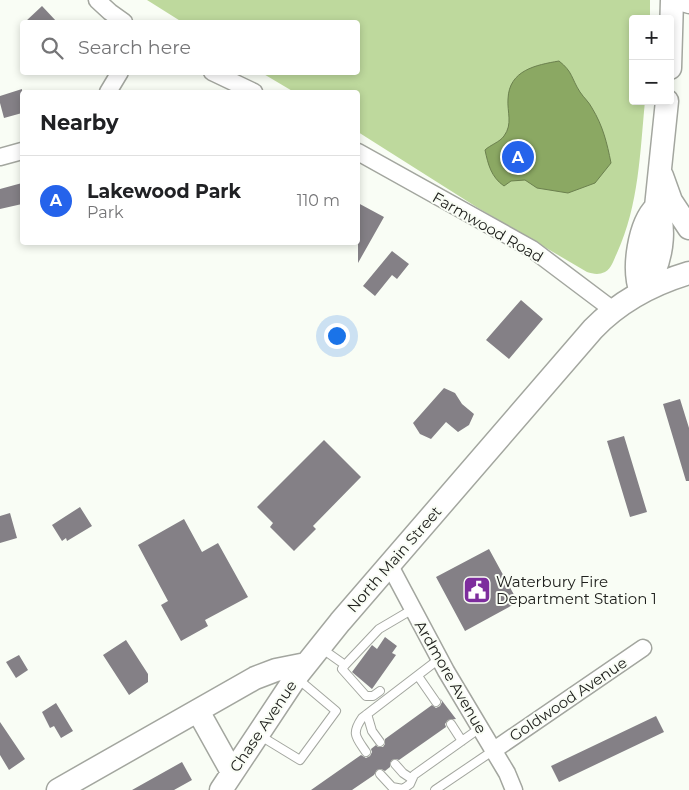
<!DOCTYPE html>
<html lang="en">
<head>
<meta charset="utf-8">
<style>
  :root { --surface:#fff; --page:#f2f2f2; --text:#202124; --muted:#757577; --line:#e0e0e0; --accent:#2563eb }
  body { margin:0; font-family:Montserrat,sans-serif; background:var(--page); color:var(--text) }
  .controls { position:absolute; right:15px; top:15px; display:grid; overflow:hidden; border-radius:5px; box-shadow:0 2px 8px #0003 }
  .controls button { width:45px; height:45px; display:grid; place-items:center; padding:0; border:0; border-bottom:1px solid var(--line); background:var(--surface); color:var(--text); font:25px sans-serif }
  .you { position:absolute; left:336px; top:335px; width:18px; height:18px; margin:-12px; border:4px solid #fff; border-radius:50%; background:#1a73e8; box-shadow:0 0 0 8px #1a73e833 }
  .badge { display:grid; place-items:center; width:32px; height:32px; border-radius:50%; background:var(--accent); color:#fff; font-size:16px; font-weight:700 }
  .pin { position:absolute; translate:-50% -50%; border:2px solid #fff; box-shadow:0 1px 5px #0006 }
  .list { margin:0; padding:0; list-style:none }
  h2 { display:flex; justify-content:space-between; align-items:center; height:65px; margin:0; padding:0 20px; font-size:21px }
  h2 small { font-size:16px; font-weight:400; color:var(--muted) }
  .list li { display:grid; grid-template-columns:32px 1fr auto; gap:15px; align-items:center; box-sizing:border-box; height:90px; padding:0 20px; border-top:1px solid var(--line) }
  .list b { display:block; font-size:19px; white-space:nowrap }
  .list p { margin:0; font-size:16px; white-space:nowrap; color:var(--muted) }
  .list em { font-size:16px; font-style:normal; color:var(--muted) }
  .icon { flex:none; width:28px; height:28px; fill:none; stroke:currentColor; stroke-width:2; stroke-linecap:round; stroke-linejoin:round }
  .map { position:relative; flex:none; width:689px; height:790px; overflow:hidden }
  .search { position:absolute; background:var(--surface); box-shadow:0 2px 8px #0003; left:20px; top:20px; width:340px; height:55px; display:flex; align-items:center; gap:12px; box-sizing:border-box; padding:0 18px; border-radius:5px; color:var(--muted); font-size:19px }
  .panel { position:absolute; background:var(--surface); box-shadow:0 2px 8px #0003; left:20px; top:90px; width:340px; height:155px; border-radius:5px }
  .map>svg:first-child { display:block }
  .green { fill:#bed99d }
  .water { fill:#8ba863; stroke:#6b804e }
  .building { fill:#848086 }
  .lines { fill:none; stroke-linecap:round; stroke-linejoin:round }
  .service-casing { stroke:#a3a69f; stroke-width:10 }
  .minor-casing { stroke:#a3a69f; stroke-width:19 }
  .secondary-casing { stroke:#a3a69f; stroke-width:25 }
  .service { stroke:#fff; stroke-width:8 }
  .minor { stroke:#fff; stroke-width:16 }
  .secondary { stroke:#fff; stroke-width:22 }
  .labels { text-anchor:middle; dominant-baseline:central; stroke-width:4; stroke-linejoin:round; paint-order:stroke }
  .street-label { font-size:15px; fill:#20211e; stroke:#f9fdf5 }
  .poi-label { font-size:15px; fill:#20211e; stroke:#f9fdf5; text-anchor:start }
</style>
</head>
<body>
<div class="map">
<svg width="689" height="790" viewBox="0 0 689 790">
  <rect width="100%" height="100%" fill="#f9fdf5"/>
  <!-- green -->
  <path class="green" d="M147,0h503v19h-17v82h12c-5,51 -6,104 -28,152 -3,6 -5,15 -12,19 -6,3 -12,2 -18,0l-109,-64 -120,-76v-40h-64l-32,-19 96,-1v-50h-176z"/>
  <!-- water -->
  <path class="water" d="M559,61c14,11 12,17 21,31 4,6 9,10 12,16 11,18 15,35 19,55l-16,20 -27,10 -31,-5 -12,-8 -14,1 -7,5c-13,-9 -16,-22 -19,-36 5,-5 15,-8 19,-14 9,-12 3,-24 4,-37 1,-29 28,-34 51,-38z"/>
  <!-- building -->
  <path class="building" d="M42,6l15,16h-32z
    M22,89v24l-18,5 -4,-15v-7z
    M22,183v21l-22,5v-20z
    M358,203l26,14 -26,46z
    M392,251l17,13 -12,15 -5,-4 -17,21 -12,-10z
    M521,300l22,19 -34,40 -23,-19z
    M444,388l11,5 7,11 12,10 -5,11 -11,7 -12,-10 -15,17 -11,-5 -7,-11z
    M680,399l9,29v53h-3l-23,-77z
    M624,436l23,76 -17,5 -23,-76z
    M324,440l37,37 -48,49 3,3 -22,22 -24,-24 3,-4 -16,-16z
    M80,507l12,19 -25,15 -1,-3 -4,3 -10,-16z
    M10,513l7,25 -17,5v-27z
    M184,519l18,33 16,-9 30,54 -43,23 3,6 -27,15 -20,-36 7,-4 -30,-56z
    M489,549l29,53 -53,29 -29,-54z
    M385,637l12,9 -5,7 4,2 -24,34 -20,-17 20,-27 5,4z
    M126,640l22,34v8l-19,13 -26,-40z
    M19,655l9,15 -12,8 -10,-16z
    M440,698l16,21 -8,1 -3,4 1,3 -47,33 -3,-1 -4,1 -2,3v4l-5,4 -4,-2 -4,1 -3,5 -22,15h-41l50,-35 5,3 4,-2 2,-4 -1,-3 5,-4 2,2h5l2,-3v-5l47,-34 4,3 4,-2 2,-4z
    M56,703l17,28 -12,7 -7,-12 -4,2 -8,-16z
    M656,716l8,16 -105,50 -8,-16z
    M0,722l25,37 -16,11 -9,-15z
    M182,762l10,18 -18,10h-42z"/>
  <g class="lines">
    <!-- service casing -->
    <g class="service-casing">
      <path id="service" d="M321,648l24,17 34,-36 34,-20
        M345,665l-3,4 24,27h7l7,-5
        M418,676l18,26
        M367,714l5,17 8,11
        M451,724l11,17
        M259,735l41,25 36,-49 -38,-32
        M366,752c-10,-15 -15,-18 -4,-34l77,-59
        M395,764l8,9 9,6
        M380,774l12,13 11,2 7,-5 4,-9 66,-47
        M435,790l59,-40"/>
    </g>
    <!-- minor casing -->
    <g class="minor-casing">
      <path id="minor" d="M97,0l13,12 14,10
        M672,0l17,5
        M212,72l42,20
        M108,92l12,-20
        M358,152l174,97 81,61
        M0,157l22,-6
        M389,564l57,107 61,102 7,17
        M494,750l149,-102"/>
    </g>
    <!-- secondary casing -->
    <g class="secondary-casing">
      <path id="secondary" d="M670,68l2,-68
        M662,176l9,25 18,27
        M641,292c4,-7 10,-13 13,-20 8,-19 12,-47 2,-65l11,-106
        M641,292c-9,-23 -2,-68 15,-85
        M198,711l34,61
        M58,790l197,-112 21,-8 30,-6
        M221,790l75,-113 44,-55 253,-293c27,-28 59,-45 96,-56"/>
    </g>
    <!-- service -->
    <use href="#service" class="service"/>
    <!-- minor -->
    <use href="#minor" class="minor"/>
    <!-- secondary -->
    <use href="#secondary" class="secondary"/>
  </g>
  <!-- icons -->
  <defs>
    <g id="civic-square" transform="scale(1.4375)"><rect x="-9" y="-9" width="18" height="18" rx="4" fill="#7d2d9d" stroke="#f9fdf5"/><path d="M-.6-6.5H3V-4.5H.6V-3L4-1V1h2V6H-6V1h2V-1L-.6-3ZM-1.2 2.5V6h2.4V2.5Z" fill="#fff"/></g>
  </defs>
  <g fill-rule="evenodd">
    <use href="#civic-square" x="477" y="590"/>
  </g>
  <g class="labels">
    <!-- street labels -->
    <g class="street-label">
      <text transform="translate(488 227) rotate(30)">Farmwood Road</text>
      <text transform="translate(394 559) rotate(-49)">North Main Street</text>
      <text transform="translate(451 677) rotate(60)">Ardmore Avenue</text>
      <text transform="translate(568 699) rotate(-34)">Goldwood Avenue</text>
      <text transform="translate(263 726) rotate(-56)">Chase Avenue</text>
    </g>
    <!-- poi labels -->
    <g class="poi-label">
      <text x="496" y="581">Waterbury Fire<tspan x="496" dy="17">Department Station 1</tspan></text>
    </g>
  </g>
</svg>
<div class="controls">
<button>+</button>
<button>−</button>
</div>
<div class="you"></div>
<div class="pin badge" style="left:518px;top:157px">A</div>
<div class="search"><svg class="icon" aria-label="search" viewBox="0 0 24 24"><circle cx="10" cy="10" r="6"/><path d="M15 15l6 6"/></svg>Search here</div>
<section class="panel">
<h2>Nearby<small></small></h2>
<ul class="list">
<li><span class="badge">A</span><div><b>Lakewood Park</b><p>Park</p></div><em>110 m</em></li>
</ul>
</section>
</div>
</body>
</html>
